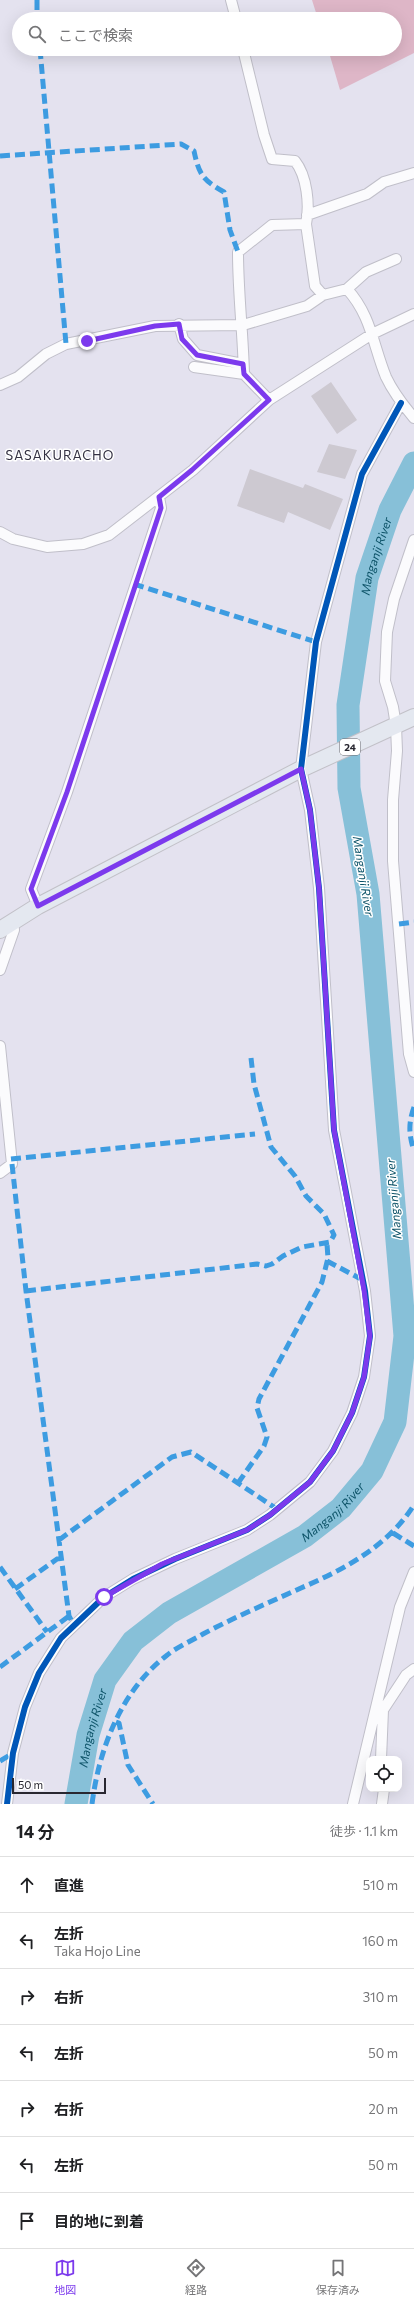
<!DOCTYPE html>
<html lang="ja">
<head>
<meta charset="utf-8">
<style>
  :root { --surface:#fff; --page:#f6f6f6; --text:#202124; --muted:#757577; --line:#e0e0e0; --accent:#7c3aed }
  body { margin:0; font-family:Commissioner,"Noto Sans JP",sans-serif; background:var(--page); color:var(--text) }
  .controls { position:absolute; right:12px; bottom:12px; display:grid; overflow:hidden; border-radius:8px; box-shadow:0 4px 16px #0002 }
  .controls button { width:36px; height:36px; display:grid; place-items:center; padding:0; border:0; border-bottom:1px solid var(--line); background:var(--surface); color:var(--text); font:20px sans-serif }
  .scale { position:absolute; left:12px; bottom:10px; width:94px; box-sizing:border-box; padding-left:4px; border:2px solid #282730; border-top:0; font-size:11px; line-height:14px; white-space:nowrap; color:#282730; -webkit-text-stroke:3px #fff; paint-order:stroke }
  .stop { position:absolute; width:12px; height:12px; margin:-9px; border:3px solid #7c3aed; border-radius:50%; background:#fff }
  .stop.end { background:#7c3aed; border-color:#fff; box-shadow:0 1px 4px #0008 }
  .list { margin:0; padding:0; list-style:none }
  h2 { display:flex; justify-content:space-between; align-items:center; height:52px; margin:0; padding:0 16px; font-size:17px }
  h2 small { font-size:13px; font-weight:400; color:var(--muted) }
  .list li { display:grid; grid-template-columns:26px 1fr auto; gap:12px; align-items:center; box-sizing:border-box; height:56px; padding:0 16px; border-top:1px solid var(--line) }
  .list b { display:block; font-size:15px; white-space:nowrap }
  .list p { margin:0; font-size:13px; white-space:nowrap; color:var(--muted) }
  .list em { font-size:13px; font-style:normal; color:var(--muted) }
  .icon { flex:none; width:22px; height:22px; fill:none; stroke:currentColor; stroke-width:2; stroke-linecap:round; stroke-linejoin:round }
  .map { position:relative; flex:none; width:414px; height:1804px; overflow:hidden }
  .search { position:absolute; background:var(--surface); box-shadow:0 4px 16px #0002; left:12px; right:12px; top:12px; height:44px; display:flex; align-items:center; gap:10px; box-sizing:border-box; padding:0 14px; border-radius:22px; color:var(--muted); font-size:15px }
  .sheet { height:444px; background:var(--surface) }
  nav { display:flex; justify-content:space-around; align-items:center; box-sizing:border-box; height:56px; border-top:1px solid var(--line); background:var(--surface); font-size:11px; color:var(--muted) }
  nav a { display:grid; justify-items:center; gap:2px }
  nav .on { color:var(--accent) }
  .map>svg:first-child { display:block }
  .forest { fill:#deb6c7 }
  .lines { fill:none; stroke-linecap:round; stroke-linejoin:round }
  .river { stroke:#87c0d8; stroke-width:23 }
  .building { fill:#cdc9d1 }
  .street-casing { stroke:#c0bfc9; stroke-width:12 }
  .primary-casing { stroke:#c2c1c8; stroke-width:18 }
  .street { stroke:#fbfbfd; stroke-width:10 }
  .primary { stroke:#e4e8f0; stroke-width:16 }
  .quiet { stroke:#3d9ce1; stroke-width:5; stroke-dasharray:10 5; stroke-linecap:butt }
  .cycleway-casing { stroke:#fff; stroke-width:8 }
  .cycleway { stroke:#0057b8; stroke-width:6 }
  .route { stroke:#7c3aed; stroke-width:5 }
  .labels { text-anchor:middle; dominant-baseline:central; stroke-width:3; stroke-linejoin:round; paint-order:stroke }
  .shield { fill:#fff; stroke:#68686e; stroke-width:1 }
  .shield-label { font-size:10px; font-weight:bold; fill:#282730 }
  .water-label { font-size:12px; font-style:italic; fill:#0d5368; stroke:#fff }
  .quarter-label { font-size:13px; letter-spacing:1px; fill:#333042; stroke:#fff }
</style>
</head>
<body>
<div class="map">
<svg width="414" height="1804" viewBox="0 0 414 1804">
  <rect width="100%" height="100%" fill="#e4e2ef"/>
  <!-- forest -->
  <path class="forest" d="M312,0h102v53l-74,37 -12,-41h67v-30h-77z"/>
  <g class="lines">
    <!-- river -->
    <path class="river" id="s1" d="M76,1804l12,-69 17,-55 28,-39 36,-28 136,-77 36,-28 31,-37 23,-49 10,-86 -37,-442 -19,-106 -1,-83 19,-127 23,-68 24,-47"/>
  </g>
  <!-- building -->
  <path class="building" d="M331,382l26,38 -20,14 -26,-38z
    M329,444l28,6 -12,29 -28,-7z
    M250,469l53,19 2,-4 38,15 -13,31 -42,-18 -4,11 -47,-17z"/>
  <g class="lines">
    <!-- street casing -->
    <g class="street-casing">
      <path id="street" d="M231,0l5,19
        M243,49l21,86 8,24 23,2c12,15 15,44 11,63l9,62 8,9
        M307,215l60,-21 17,-12 30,-9
        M347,289l19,-17 30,-13
        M179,324l4,15 14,16 46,9
        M194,367l50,7
        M0,385l18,-8 28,-23 20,-10 89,-18 88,-1 64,-19 16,-11 24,-6c24,26 26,56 39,88 7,15 17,28 28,41
        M269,400l-25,-26c-1,-41 -6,-81 -6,-122l34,-27 34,-1
        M0,532l13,7 34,8 36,-3 26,-9 84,-65 76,-70 103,-66 42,-20
        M414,540l-20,59 -7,33 -2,49 8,26 3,19 1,25 -4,49v61l16,193 5,18
        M38,906l-7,-17 36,-97 94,-284 -2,-11
        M0,970l14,-40 -1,-8
        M0,1046l12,118 -12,9
        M381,1759l2,-49 23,-35 8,-6
        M7,1804l6,-51 12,-46 14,-34 22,-35 43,-41 29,-18 42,-20 72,-29 23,-15 40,-33 23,-31 19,-38 12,-36 6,-41 -5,-45 -31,-161 -15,-242 -9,-78 -9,-41 15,-127 46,-168 39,-71
        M353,1804l47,-197 14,-35
        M382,1804l2,-15"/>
    </g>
    <!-- primary casing -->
    <g class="primary-casing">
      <path id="primary" d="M0,930l38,-24 263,-137 113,-52"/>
    </g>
    <!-- street -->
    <use href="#street" class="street"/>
    <!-- primary -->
    <use href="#primary" class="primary"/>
    <!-- quiet -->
    <path class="quiet" d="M37,0v19
      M40,49l26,295
      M0,156l181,-12 13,7c5,24 9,29 30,41l6,38 8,22
      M134,584l182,58
      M399,924l15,-2
      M414,1107c-6,17 -5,28 0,44
      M11,1159l244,-25
      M12,1164l14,127 43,325 5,9
      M327,1261l32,17 3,-1
      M26,1291l231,-27 9,2 6,-2 11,-8 19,-9 28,-5 4,-7 -10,-21 -18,-18 -11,-20 -24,-29 -17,-63 -3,-26
      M238,1483l26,-37 3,-9 -10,-29 2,-9 63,-117 6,-24 -1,-14
      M393,1533l21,13
      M59,1540l113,-83 19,-5 86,57
      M0,1567l47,65
      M15,1589l42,-30 4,-1
      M0,1667l69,-51
      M116,1722l3,1 9,42 25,39
      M0,1761l13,-8
      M92,1804c7,-55 29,-113 74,-148 11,-9 25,-15 37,-22 32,-17 65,-31 98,-46 44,-19 87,-42 113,-83"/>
    <!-- cycleway casing -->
    <g class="cycleway-casing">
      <path id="cycleway" d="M7,1804l6,-51 12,-46 14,-34 22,-35 43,-41 29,-18 42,-20 72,-29 23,-15 40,-33 23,-31 19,-38 12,-36 6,-41 -5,-45 -31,-161 -15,-242 -9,-78 -9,-41 15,-127 46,-168 39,-71"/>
    </g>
    <!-- cycleway -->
    <use href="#cycleway" class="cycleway"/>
  </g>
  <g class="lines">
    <!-- route -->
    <path class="route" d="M87,341l68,-15 24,-2 3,15 15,16 46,9 1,10 25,26 -77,70 -33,27 2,11 -94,284 -36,97 7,17 263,-137 9,41 9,78 15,242 30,160 6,46 -6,41 -12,36 -19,38 -23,31 -40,33 -23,15 -85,34 -58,33"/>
  </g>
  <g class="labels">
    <!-- shield labels -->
    <rect class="shield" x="340" y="739" width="20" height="16" rx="3"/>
    <g class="shield-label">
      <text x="350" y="747">24</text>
    </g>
    <!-- water labels -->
    <g class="water-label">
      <text stroke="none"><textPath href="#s1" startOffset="1398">Manganji River</textPath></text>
      <text transform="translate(364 876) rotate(81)">Manganji River</text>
      <text transform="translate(393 1199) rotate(-95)">Manganji River</text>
      <text stroke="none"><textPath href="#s1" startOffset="414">Manganji River</textPath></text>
      <text stroke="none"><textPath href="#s1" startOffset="78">Manganji River</textPath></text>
    </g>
    <!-- quarter labels -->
    <g class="quarter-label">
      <text x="60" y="455">SASAKURACHO</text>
    </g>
  </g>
</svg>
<div class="controls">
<button><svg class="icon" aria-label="locate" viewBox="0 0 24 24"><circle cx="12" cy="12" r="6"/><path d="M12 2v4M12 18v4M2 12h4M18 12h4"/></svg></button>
</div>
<div class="scale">50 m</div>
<div class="stop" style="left:104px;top:1597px"></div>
<div class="stop end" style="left:87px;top:341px"></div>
<div class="search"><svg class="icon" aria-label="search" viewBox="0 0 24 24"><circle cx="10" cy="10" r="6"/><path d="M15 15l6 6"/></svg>ここで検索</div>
</div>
<section class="sheet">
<h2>14 分<small>徒歩 · 1.1 km</small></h2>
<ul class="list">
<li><svg class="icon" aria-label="ahead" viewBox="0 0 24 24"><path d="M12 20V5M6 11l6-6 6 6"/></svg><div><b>直進</b></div><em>510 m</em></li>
<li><svg class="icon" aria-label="left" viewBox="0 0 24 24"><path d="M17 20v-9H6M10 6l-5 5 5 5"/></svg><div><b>左折</b><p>Taka Hojo Line</p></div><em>160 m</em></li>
<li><svg class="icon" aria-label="right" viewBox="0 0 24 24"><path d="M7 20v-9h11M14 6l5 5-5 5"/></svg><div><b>右折</b></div><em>310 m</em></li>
<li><svg class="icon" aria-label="left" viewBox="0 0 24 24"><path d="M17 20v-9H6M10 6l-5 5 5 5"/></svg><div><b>左折</b></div><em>50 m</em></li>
<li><svg class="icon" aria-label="right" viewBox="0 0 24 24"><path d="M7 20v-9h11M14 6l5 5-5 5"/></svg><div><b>右折</b></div><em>20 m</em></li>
<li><svg class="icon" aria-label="left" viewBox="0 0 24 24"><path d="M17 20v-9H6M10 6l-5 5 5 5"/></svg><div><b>左折</b></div><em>50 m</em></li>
<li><svg class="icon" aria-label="arrive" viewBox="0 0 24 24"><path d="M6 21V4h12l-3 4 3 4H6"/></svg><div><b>目的地に到着</b></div></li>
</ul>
</section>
<nav>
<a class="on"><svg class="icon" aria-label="map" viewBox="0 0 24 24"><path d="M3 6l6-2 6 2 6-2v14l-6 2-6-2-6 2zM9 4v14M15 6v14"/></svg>地図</a>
<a><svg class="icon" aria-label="directions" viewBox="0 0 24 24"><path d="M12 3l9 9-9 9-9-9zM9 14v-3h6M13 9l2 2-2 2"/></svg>経路</a>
<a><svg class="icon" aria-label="saved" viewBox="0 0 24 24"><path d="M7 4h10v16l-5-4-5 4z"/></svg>保存済み</a>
</nav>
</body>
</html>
